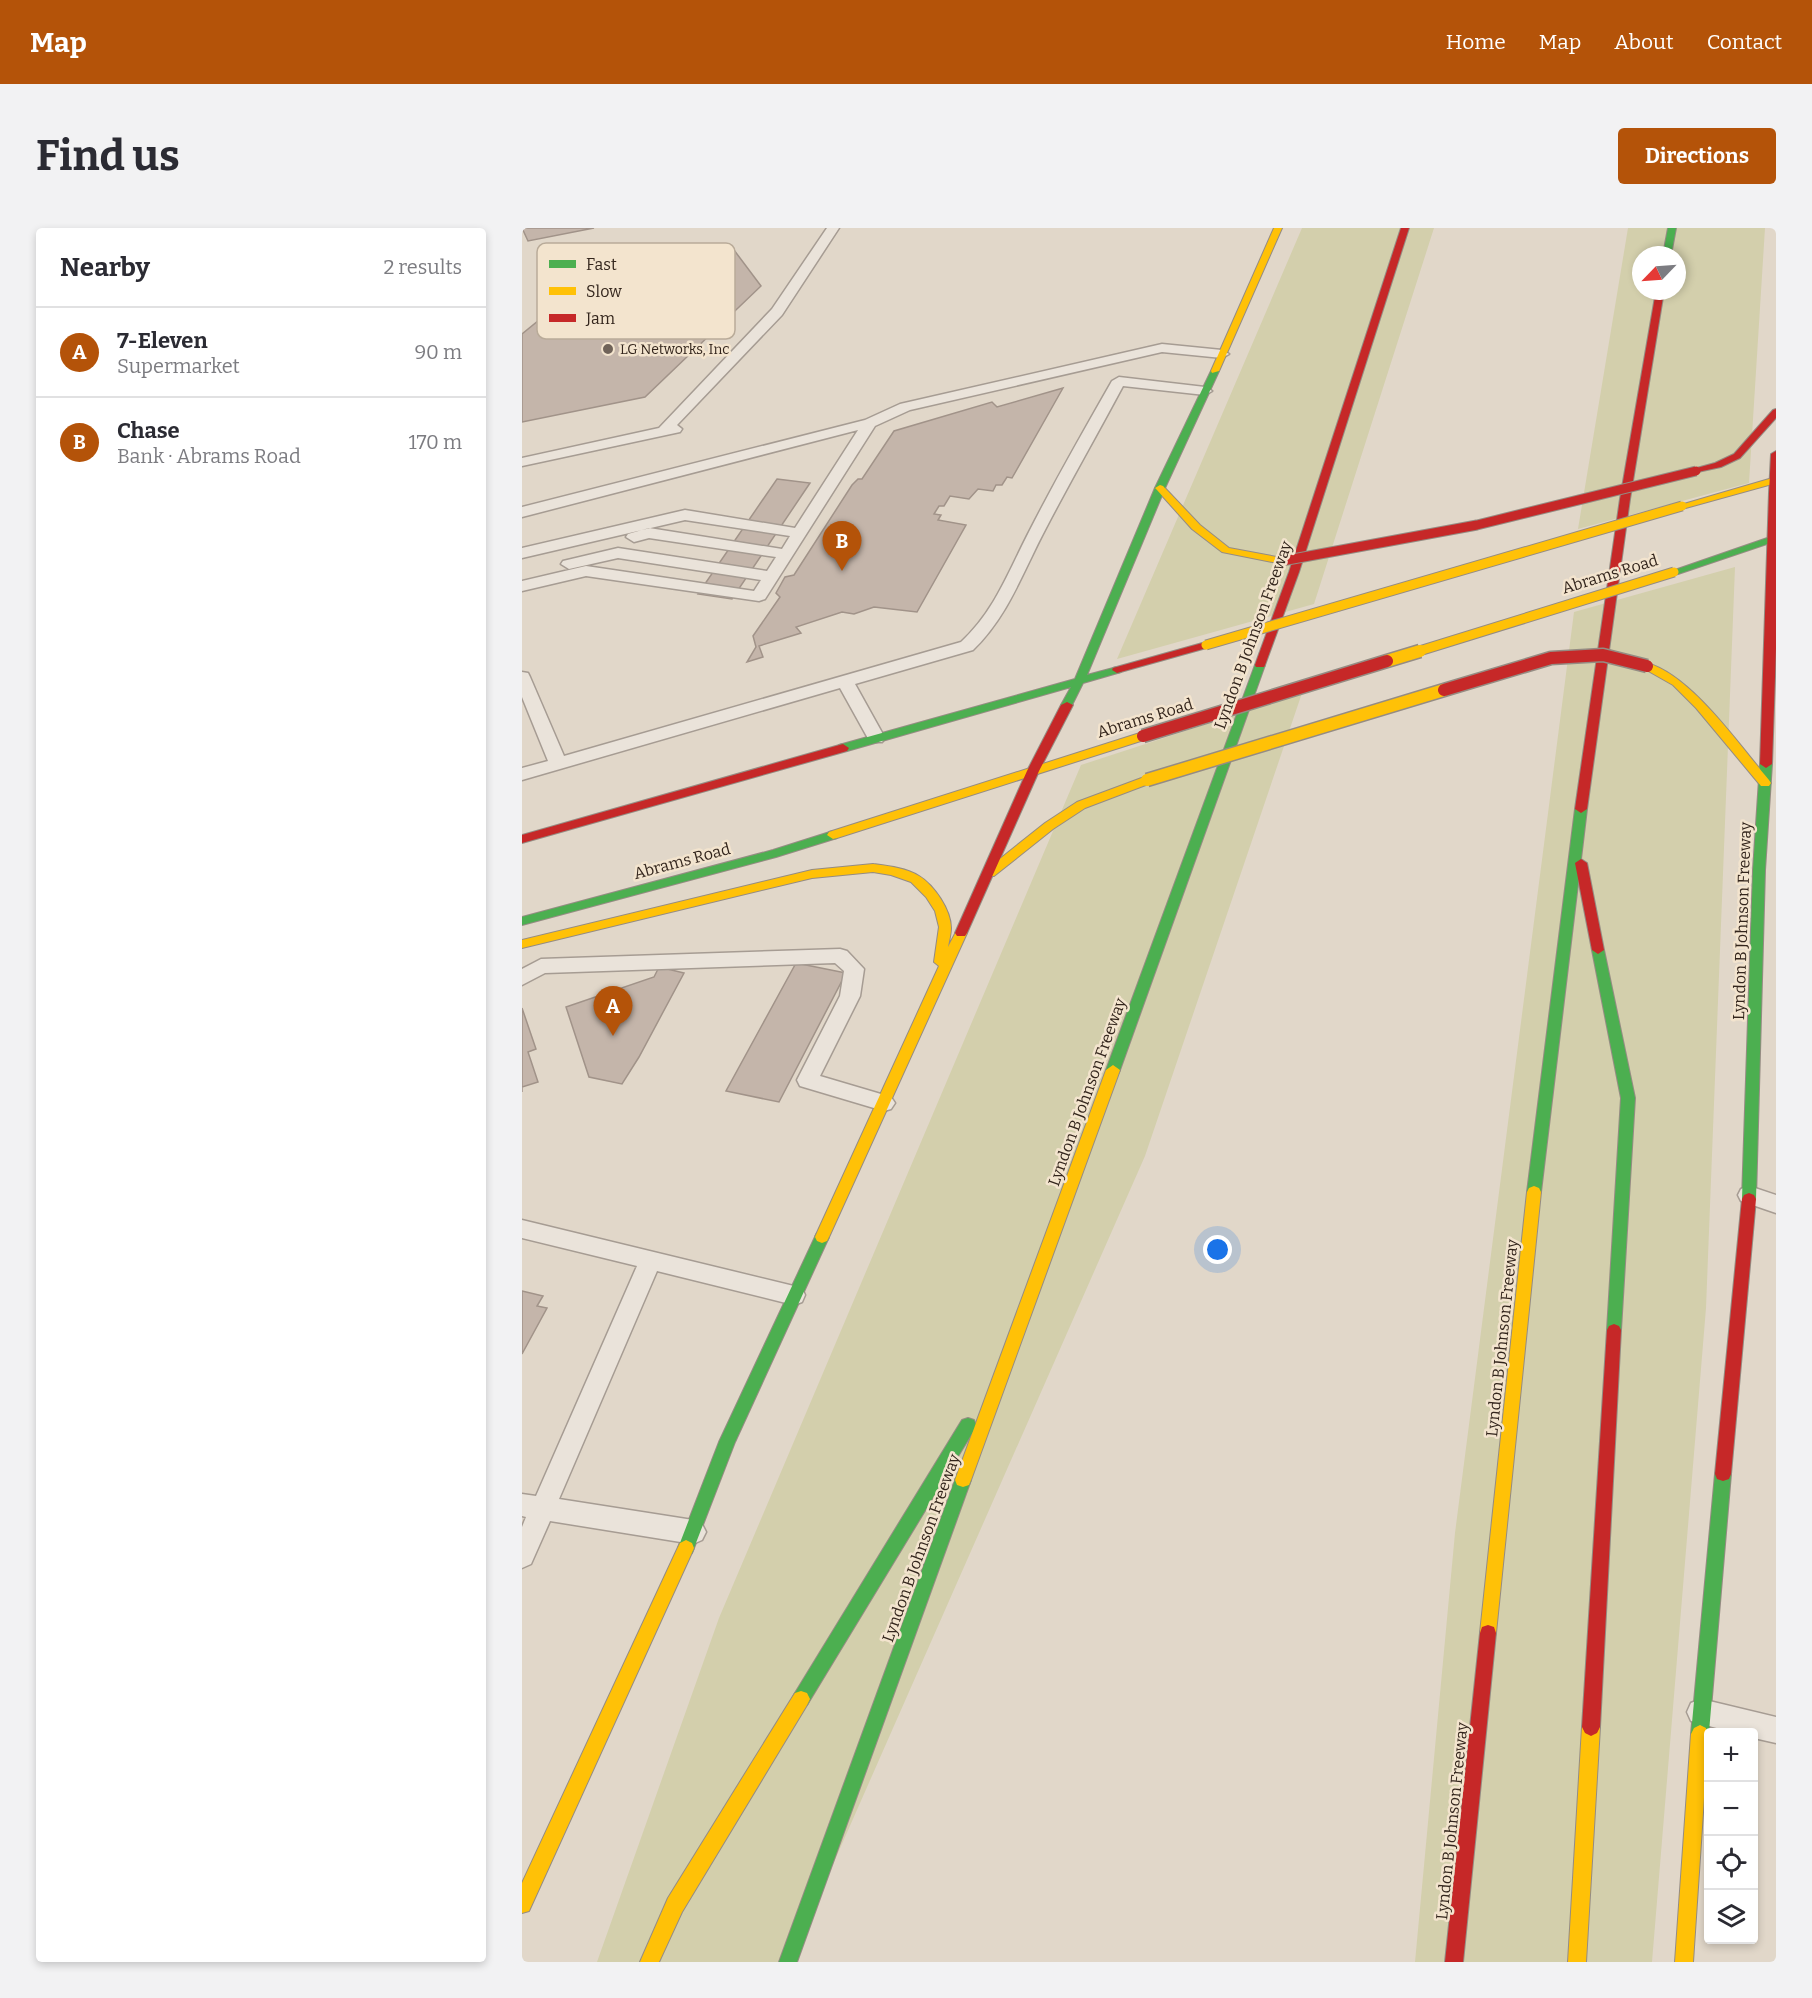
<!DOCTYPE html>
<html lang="en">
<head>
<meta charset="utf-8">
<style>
  :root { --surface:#fff; --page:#f2f2f3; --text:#2b2b33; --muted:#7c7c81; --line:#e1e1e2; --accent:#b45309 }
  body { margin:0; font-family:Bitter,serif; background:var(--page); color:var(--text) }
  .controls { position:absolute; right:18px; bottom:18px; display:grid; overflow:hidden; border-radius:6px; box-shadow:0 3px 9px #0003 }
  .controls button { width:54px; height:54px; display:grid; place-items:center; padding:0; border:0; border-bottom:2px solid var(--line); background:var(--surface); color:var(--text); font:30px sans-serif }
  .compass { position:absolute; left:1110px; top:18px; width:54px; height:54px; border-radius:50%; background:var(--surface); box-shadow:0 3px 9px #0003; rotate:245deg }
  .you { position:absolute; left:696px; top:1022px; width:21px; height:21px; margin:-15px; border:4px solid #fff; border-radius:50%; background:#1a73e8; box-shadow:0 0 0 9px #1a73e833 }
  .badge { display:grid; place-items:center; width:39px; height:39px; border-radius:50%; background:var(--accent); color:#fff; font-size:20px; font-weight:700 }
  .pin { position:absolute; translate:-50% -50px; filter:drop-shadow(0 2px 3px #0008) }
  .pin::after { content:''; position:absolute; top:32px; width:21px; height:18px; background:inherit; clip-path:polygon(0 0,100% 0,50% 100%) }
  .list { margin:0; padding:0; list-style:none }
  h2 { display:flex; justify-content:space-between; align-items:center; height:78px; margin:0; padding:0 24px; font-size:26px }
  h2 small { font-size:20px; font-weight:400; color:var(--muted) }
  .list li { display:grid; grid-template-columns:39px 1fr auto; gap:18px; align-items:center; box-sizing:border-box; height:90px; padding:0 24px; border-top:2px solid var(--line) }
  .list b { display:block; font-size:22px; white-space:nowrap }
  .list p { margin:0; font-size:20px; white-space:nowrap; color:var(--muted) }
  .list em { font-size:20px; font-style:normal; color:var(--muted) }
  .icon { flex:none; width:33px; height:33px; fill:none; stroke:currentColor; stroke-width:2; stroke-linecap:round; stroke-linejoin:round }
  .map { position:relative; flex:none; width:1254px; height:1734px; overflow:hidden; border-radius:6px }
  header { display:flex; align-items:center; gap:36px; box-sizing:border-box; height:84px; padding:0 30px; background:var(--accent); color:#fff }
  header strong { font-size:28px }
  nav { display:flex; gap:33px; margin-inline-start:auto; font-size:21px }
  .intro { display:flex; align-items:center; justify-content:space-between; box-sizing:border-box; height:144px; padding:0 36px }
  h1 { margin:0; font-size:42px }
  .button { padding:15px 27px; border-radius:6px; background:var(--accent); color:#fff; font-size:21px; font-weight:700 }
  main { display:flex; gap:36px; padding:0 36px }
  aside { flex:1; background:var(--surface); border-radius:6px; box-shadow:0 3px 9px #0003 }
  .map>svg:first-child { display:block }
  .green { fill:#d3cfac; fill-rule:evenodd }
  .building { fill:#c4b5aa; stroke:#a19389; stroke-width:1.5 }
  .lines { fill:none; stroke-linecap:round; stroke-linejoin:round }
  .lane-casing { stroke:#a69c93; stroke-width:3 }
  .fast-casing { stroke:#958c83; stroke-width:2 }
  .slow-casing { stroke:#958c83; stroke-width:2 }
  .jam-casing { stroke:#958c83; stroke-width:2 }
  .lane { fill:#eae3da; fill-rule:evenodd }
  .fast { fill:#4caf50; fill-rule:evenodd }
  .slow { fill:#ffc107; fill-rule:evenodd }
  .jam { fill:#c62828; fill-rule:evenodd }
  .slow-bridge-far1-casing { stroke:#958c83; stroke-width:11; stroke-linecap:butt }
  .slow-bridge-casing { stroke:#958c83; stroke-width:15; stroke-linecap:butt }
  .jam-bridge-far1-casing { stroke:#958c83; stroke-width:11; stroke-linecap:butt }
  .jam-bridge-casing { stroke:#958c83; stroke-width:15; stroke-linecap:butt }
  .slow-bridge-far1 { stroke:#ffc107; stroke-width:9 }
  .slow-bridge { stroke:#ffc107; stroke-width:12 }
  .jam-bridge-far1 { stroke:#c62828; stroke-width:9 }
  .jam-bridge { stroke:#c62828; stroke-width:12 }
  .poi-dot { fill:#706359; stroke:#f3e4ce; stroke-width:2 }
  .labels { text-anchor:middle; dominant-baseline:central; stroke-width:5; stroke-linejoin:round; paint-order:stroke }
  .far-poi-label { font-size:14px; fill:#33251c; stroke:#f3e4ce; text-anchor:start }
  .street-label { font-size:16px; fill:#33251c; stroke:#f3e4ce }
  .key { fill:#f3e4ce; stroke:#b9ab99; stroke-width:1.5 }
  .key-label { font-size:16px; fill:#33251c }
</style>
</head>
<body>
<header>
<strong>Map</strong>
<nav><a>Home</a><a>Map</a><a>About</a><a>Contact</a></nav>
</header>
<div class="intro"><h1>Find us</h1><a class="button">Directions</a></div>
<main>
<aside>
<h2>Nearby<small>2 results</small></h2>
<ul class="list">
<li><span class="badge">A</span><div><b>7-Eleven</b><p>Supermarket</p></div><em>90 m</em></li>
<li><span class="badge">B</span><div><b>Chase</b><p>Bank · Abrams Road</p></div><em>170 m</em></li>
</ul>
</aside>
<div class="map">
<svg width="1254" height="1734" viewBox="0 0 1254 1734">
  <rect width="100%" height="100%" fill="#e1d7c9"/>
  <!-- green -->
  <path class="green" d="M780,0h132l-120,376 -197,55z
    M1106,0h137l-16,255 -171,46zM1119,27h36v36h-36z
    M1213,339l-29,741 -54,654h-237l40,-429 119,-921z
    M780,465l-157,463 -355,806h-193l122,-344 362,-853z"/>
  <!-- building -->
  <path class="building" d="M0,0h72l-66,13z
    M212,22l27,36 -116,111 -123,25v-88l49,-40 18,-3 14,-15z
    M541,160l-51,90 -5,-1 -5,8h-6l-3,6 -15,-2 -9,10 -19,-3 -6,10h-5l-5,8 7,1 -3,5 28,5 -49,87 -43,-5 -20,7 -12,-2 -46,15 5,6 -42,13 4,11 -16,5 9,-15 -3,-11 27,-39 -4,-4 9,-16 9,-2 58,-90 6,-6h4l32,-48 98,-29 5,5z
    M255,251l33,4 -78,116 -34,-5z
    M274,735l50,10 -67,129 -53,-11z
    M137,739l25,6 -45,84 -17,27 -33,-7 -23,-70 88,-30z
    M0,780l14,41 -8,3 10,30 -16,5v5z
    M0,1063l21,5 -6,10 10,2 -25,46z"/>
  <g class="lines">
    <!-- lane casing -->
    <g class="lane-casing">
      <path id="lane" d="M305,0h12l-57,87 -105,110 5,4 -2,3 -158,34v-8l137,-30 113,-119z
        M640,116l60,6 7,4 -7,4 -60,-6 -252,58 -35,16 -110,173 -6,2 -173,-25 -64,15v-10l64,-15 168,25 7,-11 -143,-22 -49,11 -8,-5 2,-3 55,-13 149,23 9,-14 -127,-19 -15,4 -8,-5 2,-3 21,-6 133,21 8,-13 -105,-16 -163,38v-10l163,-38 110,18 63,-98 -336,87v-10l343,-87 35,-16z
        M597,149l86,10 7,4 -7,4 -82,-9c-25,47 -52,94 -77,142 -23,43 -37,87 -73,122l-118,34 30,54 -3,4h-12l-30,-54 -318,92v-12l26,-7 -26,-64v-25l6,1 2,4 34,79 397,-114c34,-31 48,-72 69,-112 26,-51 54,-100 82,-149z
        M318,721l7,2 17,18 -4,27 -40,80 71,21 4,6 -4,6 -7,2 -84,-25 -3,-6 43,-84 4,-25 -9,-8 -290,10 -23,12v-16l19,-10z
        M1227,958l27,9v18l-35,-12 -3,-6 3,-6z
        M0,992l280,68 3,7 -3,7 -8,3 -137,-34 -98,228 134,21 9,4 4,8 -4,8 -9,4 -143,-23 -19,43 -9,4v-41l4,-10 -4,-1v-22l14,2 101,-230 -115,-28z
        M1179,1471l75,18v26l-22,-5v-6h-23l-40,-11 -4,-9 4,-9z"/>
    </g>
    <!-- fast casing -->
    <g class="fast-casing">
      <path id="fast" d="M1146,0h8l-5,27h-8z
        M693,140l4,3 -54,117 -78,187 30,-8 5,3 -1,2 -38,11 -12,24 -4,1 -6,-3 10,-18 -224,64h-8v-6l236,-66 80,-191 56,-117z
        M1254,307v6l-98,33 -4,1 -5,-3z
        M738,434l5,3 -145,405 -2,4h-10l-2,-4 149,-405z
        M1244,532l6,4 -7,106 -9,329 -2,4h-10l-2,-4 11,-329 7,-106z
        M1059,577l6,4 -46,383 -2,4h-10l-2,-4 48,-383z
        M311,603l4,1 2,3 -2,3 -61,19 -254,68v-8l251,-67z
        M1076,718l6,4 31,148 -14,232 -2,4 -5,2 -5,-2 -2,-4 14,-232 -29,-148z
        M300,1003l5,2 2,4 -94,205 -41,106 -2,5 -6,3 -6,-3 -2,-5 41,-106 96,-205 2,-4z
        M446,1190l6,2 2,5 -2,5 -167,275 -6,2 -6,-2 -3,-6 3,-6 167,-273z
        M1201,1239l6,2 2,5 -22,258 -3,8 -6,3 -6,-3 -3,-6 24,-260 2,-5z
        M441,1245l6,2 2,5 -174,482h-18l176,-482 2,-5z"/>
    </g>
    <!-- slow casing -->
    <g class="slow-casing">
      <path id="slow" d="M752,0h8l-63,143 -7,2 -1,-2z
        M1254,249v6l-94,26 -5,-3z
        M638,257l3,1 37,39 29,23 53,10 5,3 -5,3 -60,-12 -30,-23 -35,-39 -2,-2z
        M1125,435c45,13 92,82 122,117l2,3 -2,3h-8l-65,-78 -23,-23 -30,-17v-4z
        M621,504l6,4 -2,3 -310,99 -4,1 -6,-4 2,-3z
        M625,548l6,4 -2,3 -66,25 -32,21 -59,47h-8l-2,-3 2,-3 59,-47 32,-21z
        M351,636c15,2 33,4 46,12 15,9 32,34 32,52 0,6 -2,13 -3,19l9,-17h8l2,3 -138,304 -2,4 -5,2 -5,-2 -2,-4 124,-271 -5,-4 5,-35 -4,-16 -9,-14 -15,-15 -20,-7 -18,-3 -61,6 -290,70v-8l290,-70z
        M591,837l7,5 -149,410 -2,5 -6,2 -6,-2 -2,-5 151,-410z
        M1012,958l5,2 2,4 -45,441 -2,6 -6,2 -6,-2 -2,-6 47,-441 2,-4z
        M164,1312l6,3 2,5 -165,363 -7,2v-30l158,-340z
        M279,1463l6,2 3,6 -3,6 -125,207 -23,50h-19l28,-64 127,-205z
        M1069,1490l6,3 3,6 -14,235h-18l14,-235 3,-6z
        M1178,1497l6,3 2,10 -15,224h-18l16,-228 3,-6z"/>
    </g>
    <!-- jam casing -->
    <g class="jam-casing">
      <path id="jam" d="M879,0h8l-110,344 -34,93 -1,2h-8l-1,-2 34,-93z
        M1134,63h8l-34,208 -43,310 -6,4 -6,-4 45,-310z
        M1254,181v9l-36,40 -19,9 -28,6v-4l22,-6 19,-9 39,-44z
        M1254,223v197l-4,116 -6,4 -6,-4 9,-271 2,-39z
        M684,414l4,1v4l-93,26 -5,-3 1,-2z
        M545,474l6,3 -34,66 -72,162 -2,3h-8l-2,-3 72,-162 34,-66z
        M321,516l6,4 -2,3 -325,92v-8z
        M1059,631l6,4 17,87 -6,4 -6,-4 -17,-87z
        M1227,965l5,2 2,4 -25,275 -2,5 -6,2 -6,-2 -2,-5 27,-275 2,-4z
        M1092,1096l5,2 2,4 -21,397 -3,6 -6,3 -6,-3 -3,-6 25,-397 2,-4z
        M966,1397l6,2 2,6 -33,329h-18l35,-329 2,-6z"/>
    </g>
    <!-- lane -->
    <use href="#lane" class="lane"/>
    <!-- fast -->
    <use href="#fast" class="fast"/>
    <!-- slow -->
    <use href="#slow" class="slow"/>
    <!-- jam -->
    <use href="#jam" class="jam"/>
    <!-- slow-bridge-far1 casing -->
    <g class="slow-bridge-far1-casing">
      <path id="slow-bridge-far1" d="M684,417l476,-139
        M894,424l258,-80"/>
    </g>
    <!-- slow-bridge casing -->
    <g class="slow-bridge-casing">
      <path id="slow-bridge" d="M865,433l33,-10
        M625,552l297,-90"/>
    </g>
    <!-- jam-bridge-far1 casing -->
    <g class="jam-bridge-far1-casing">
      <path id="jam-bridge-far1" d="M760,333l195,-36 219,-54"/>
    </g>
    <!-- jam-bridge casing -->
    <g class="jam-bridge-casing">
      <path id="jam-bridge" d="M922,462l107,-32 52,-3 44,11
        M621,508l244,-75"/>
    </g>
    <!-- slow-bridge-far1 -->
    <use href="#slow-bridge-far1" class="slow-bridge-far1"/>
    <!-- slow-bridge -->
    <use href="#slow-bridge" class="slow-bridge"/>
    <!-- jam-bridge-far1 -->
    <use href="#jam-bridge-far1" class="jam-bridge-far1"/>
    <!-- jam-bridge -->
    <use href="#jam-bridge" class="jam-bridge"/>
  </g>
  <!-- markers -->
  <circle class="poi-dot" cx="86" cy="121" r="6"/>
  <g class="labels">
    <!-- far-poi labels -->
    <g class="far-poi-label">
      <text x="98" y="121">LG Networks, Inc</text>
    </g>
    <!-- street labels -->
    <g class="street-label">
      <text transform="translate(1088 346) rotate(-17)">Abrams Road</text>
      <text transform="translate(731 407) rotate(-70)">Lyndon B Johnson Freeway</text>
      <text transform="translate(623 490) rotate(-17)">Abrams Road</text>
      <text transform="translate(160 633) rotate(-15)">Abrams Road</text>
      <text transform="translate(1220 693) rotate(-88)">Lyndon B Johnson Freeway</text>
      <text transform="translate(565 864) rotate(-70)">Lyndon B Johnson Freeway</text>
      <text transform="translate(980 1110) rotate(-84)">Lyndon B Johnson Freeway</text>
      <text transform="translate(399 1320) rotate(-70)">Lyndon B Johnson Freeway</text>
      <text transform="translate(930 1593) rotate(-84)">Lyndon B Johnson Freeway</text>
    </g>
  </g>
  <!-- legend -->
  <rect x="15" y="15" width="198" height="96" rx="9" class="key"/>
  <rect x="27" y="32" width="27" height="8" fill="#4caf50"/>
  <rect x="27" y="59" width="27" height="8" fill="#ffc107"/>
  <rect x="27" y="86" width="27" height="8" fill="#c62828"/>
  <g class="key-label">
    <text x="64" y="42">Fast</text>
    <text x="64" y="69">Slow</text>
    <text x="64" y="96">Jam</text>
  </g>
</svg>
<div class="controls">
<button>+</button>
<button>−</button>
<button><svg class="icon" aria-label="locate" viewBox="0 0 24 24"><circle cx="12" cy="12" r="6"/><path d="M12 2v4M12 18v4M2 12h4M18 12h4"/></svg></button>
<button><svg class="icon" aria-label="layers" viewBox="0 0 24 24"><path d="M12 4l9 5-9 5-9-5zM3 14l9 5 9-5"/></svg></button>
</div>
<svg class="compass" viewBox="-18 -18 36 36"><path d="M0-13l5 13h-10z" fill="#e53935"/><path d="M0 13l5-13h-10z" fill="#7c7c81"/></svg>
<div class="you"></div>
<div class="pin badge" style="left:91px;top:808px">A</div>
<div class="pin badge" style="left:320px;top:343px">B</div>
</div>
</main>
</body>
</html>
